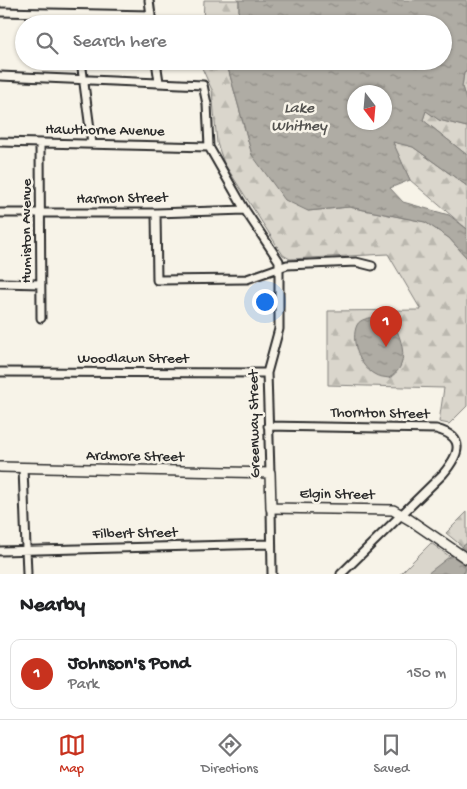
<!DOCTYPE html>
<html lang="en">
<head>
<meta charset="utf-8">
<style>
  :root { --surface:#fff; --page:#f2f2f2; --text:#202124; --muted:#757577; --line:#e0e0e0; --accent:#c8321e }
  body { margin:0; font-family:"Gochi Hand",sans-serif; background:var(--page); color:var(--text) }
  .compass { position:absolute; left:347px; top:85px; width:45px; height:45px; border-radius:50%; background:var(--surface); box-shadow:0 1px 4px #0004; rotate:164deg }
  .you { position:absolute; left:264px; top:301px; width:18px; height:18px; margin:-12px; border:4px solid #fff; border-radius:50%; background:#1a73e8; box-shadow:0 0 0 8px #1a73e833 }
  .badge { display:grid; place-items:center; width:32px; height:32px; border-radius:50%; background:var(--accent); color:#fff; font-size:16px; font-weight:700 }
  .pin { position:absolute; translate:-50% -41px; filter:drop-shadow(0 1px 2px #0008) }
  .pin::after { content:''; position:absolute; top:26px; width:18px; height:15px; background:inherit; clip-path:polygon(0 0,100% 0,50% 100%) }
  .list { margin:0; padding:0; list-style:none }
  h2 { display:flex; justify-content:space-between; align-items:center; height:65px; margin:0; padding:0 20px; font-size:21px }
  h2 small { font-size:16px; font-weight:400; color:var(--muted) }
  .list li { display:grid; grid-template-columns:32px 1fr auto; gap:15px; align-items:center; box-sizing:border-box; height:70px; margin:0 10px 10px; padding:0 10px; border:1px solid var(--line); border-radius:10px }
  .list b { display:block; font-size:19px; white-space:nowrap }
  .list p { margin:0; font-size:16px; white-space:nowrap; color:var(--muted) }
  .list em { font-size:16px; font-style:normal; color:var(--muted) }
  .icon { flex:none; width:28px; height:28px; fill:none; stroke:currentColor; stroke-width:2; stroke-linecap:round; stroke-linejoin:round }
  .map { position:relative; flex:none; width:467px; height:574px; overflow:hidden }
  .search { position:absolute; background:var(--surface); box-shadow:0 1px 4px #0004; left:15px; right:15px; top:15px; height:55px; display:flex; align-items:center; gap:12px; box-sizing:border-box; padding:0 18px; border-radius:28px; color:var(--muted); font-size:19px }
  .sheet { height:145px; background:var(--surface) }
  nav { display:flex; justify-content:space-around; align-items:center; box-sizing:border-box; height:70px; border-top:1px solid var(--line); background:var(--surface); font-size:14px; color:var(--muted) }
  nav a { display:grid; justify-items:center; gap:2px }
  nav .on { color:var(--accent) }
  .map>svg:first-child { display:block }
  .green { fill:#dad6cc; stroke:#82807c }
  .forest { fill:url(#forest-firs); stroke:#82807c }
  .wetland { fill:url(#wetland-marsh); stroke:#82807c }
  .water { fill:url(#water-ripples); stroke:#7a7874; fill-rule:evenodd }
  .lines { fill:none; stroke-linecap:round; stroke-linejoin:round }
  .minor-casing { stroke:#2b2b2b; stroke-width:11 }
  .major-casing { stroke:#2b2b2b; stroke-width:12 }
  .minor { stroke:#f7f3e8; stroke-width:7 }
  .major { stroke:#f7f3e8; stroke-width:9 }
  .labels { text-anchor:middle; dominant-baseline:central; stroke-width:5; stroke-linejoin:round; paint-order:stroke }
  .street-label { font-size:15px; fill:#2b2b2b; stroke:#f7f3e8 }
  .water-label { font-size:16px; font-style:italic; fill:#53524f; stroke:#f7f3e8 }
</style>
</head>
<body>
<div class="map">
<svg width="467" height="574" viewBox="0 0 467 574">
  <defs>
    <pattern id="forest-firs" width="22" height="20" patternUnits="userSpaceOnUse" patternTransform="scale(1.25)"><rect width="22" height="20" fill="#dad6cc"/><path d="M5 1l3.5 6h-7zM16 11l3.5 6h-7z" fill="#bbb8af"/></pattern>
    <pattern id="wetland-marsh" width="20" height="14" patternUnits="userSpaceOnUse" patternTransform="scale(1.25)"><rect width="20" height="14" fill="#dad6cc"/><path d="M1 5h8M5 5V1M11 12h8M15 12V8" fill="none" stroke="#bbb8af"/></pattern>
    <pattern id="water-ripples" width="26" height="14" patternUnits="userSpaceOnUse" patternTransform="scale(1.25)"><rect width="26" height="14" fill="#afaca4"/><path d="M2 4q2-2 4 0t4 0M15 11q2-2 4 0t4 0" fill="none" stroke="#8f8c86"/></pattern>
  </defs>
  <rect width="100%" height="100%" fill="#f7f3e8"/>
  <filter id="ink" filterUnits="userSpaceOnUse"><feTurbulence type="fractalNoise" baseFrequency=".02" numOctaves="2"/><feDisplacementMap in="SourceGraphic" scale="10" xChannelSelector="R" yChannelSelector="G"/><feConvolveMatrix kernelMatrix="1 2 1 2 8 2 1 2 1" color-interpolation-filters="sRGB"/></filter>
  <g filter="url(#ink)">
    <!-- green -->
    <path class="green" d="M431,543l36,26v5h-67z"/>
    <!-- forest -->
    <path class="forest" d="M204,0h35v11l-13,13h-23z
      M202,61h24l26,94 56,56 41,-4 76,15 24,16 18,20v148l-18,18 -10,-2 5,-34 -116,-3v-74l93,-1 -33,-56 -98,5 -7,-4 -59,-92 -7,-20 -5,-53 -10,-22z
      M426,110l13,10 28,7v28l-44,-35z
      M392,141l21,6 54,39v43l-57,-49z
      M467,512v31l-4,4 -17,-14z"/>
    <!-- wetland -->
    <path class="wetland" d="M467,71v32l-5,-16 2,-14z"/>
    <!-- water -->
    <path class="water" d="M239,0h228v71l-3,2 -2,14 5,16v24l-28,-7 -13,-9 -3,9 44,35v31l-54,-39 -20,-5 17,38 -20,8 13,14 46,13 18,14v29l-18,-20 -24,-16 -76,-15 -41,4 -23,-11 -33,-45 -26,-94h217v-37h-217l13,-13zM384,92v30h-30v-30z
      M375,317l19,7c9,19 16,42 -5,54 -5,-1 -11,-1 -15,-4 -15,-8 -24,-34 -17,-49 3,-6 12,-7 18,-8z
      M467,543l-2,29 -5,2h-33z"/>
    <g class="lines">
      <!-- minor casing -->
      <g class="minor-casing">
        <path id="minor" d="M149,0l3,24
          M0,12l151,3
          M76,14l1,10
          M81,61l11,83
          M156,61l3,21
          M0,76l203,9 4,19 2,43 36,63 34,51v68l-12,44 3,100
          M0,142l209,5
          M40,144l1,174
          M0,213h156l89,-3
          M156,213l1,67 90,-1 40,-14 69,-3 16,4
          M0,283l41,1
          M0,372l267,1
          M268,426l168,3c31,8 23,26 7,45l-102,100
          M23,468l4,106
          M271,508l1,66
          M0,551l271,-7"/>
      </g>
      <!-- major casing -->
      <g class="major-casing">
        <path id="major" d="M0,467l270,6 1,35 122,2 17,10 57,39"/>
      </g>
      <!-- minor -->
      <use href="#minor" class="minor"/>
      <!-- major -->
      <use href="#major" class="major"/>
    </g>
  </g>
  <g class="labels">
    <!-- street labels -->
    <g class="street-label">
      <text transform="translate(105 131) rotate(1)">Hawthorne Avenue</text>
      <text transform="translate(122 199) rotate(-1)">Harmon Street</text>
      <text transform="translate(27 231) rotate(-90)">Humiston Avenue</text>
      <text x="133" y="359">Woodlawn Street</text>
      <text transform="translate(380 414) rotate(1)">Thornton Street</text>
      <text transform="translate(255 424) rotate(-91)">Greenway Street</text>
      <text transform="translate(135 457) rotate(1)">Ardmore Street</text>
      <text transform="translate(337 495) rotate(1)">Elgin Street</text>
      <text transform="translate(135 534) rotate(-1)">Filbert Street</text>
    </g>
    <!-- water labels -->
    <g class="water-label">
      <text x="299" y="109">Lake<tspan x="299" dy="18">Whitney</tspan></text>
    </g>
  </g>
</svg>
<svg class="compass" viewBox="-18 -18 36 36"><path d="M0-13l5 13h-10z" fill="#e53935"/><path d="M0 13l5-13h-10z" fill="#757577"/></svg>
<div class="you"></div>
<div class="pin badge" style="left:386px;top:347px">1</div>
<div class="search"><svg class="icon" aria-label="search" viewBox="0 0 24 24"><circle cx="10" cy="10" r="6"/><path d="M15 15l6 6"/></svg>Search here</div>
</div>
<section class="sheet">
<h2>Nearby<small></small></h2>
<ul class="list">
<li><span class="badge">1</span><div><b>Johnson's Pond</b><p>Park</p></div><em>150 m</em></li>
</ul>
</section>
<nav>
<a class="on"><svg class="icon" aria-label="map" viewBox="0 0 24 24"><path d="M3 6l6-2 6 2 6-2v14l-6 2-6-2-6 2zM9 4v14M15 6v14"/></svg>Map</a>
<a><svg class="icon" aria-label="directions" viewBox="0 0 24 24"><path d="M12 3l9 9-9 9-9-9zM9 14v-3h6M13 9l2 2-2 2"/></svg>Directions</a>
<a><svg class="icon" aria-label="saved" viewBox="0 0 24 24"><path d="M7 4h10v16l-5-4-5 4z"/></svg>Saved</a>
</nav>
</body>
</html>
